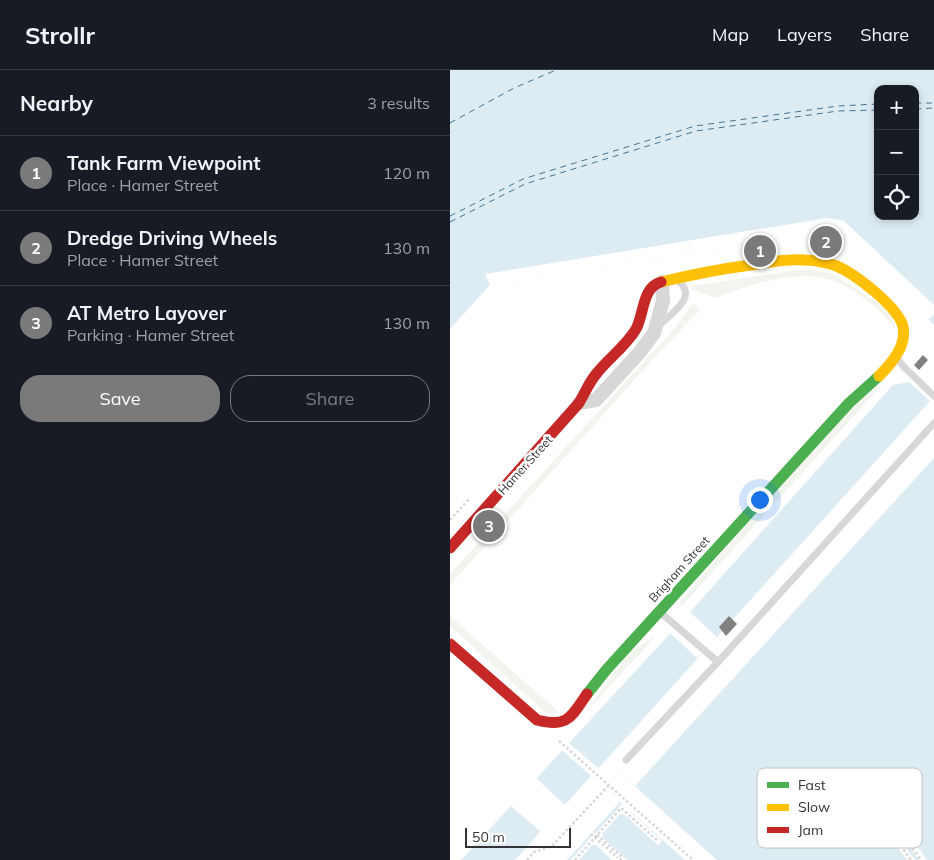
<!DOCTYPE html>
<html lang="en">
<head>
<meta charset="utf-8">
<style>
  :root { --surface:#171b24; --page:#20242c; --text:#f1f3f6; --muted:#9ea1a6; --line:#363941; --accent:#7a7a7a }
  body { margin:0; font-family:Mulish,sans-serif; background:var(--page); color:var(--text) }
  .controls { position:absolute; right:15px; top:15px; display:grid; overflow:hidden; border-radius:10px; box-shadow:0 2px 8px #0003 }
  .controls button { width:45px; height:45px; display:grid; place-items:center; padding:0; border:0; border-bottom:1px solid var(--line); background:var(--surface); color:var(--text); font:25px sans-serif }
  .scale { position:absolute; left:15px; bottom:12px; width:106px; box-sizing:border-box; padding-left:5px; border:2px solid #333; border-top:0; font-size:14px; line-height:18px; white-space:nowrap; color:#333; -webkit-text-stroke:4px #fff; paint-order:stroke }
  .you { position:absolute; left:309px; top:429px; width:18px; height:18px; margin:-12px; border:4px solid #fff; border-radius:50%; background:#1a73e8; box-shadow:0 0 0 8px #1a73e833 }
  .badge { display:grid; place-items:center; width:32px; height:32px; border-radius:50%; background:var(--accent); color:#fff; font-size:16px; font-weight:700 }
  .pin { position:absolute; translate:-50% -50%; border:2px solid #fff; box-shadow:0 1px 5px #0006 }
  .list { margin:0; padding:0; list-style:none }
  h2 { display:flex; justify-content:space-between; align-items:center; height:65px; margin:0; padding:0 20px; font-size:21px }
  h2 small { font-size:16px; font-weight:400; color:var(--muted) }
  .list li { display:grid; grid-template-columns:32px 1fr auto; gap:15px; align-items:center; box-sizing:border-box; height:75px; padding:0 20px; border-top:1px solid var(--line) }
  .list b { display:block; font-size:19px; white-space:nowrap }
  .list p { margin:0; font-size:16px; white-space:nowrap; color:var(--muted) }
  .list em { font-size:16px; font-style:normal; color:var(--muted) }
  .actions { display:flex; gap:10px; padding:15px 20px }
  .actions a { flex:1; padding:11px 0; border:1px solid var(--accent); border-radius:20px; text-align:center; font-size:18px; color:var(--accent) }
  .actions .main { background:var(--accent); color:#fff }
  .icon { flex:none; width:28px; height:28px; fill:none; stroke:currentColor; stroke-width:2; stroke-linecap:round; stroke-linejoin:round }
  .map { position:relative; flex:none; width:484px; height:790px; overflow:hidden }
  header { display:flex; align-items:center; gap:30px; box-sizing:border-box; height:70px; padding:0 25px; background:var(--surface); border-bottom:1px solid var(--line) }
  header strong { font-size:24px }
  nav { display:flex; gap:28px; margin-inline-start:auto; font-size:18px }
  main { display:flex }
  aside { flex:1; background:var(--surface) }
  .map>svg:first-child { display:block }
  .green { fill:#f1f5ed }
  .water { fill:#ddebf3; fill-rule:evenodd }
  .pier { fill:#fff }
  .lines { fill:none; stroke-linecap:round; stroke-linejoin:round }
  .ferry { stroke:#3f7597; stroke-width:1; stroke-dasharray:6 5; stroke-linecap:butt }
  .building { fill:#818181 }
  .path { stroke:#d6d6d6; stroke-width:2.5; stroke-dasharray:2.5 2.5; stroke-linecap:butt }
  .lane { stroke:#d7d7d7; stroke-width:7 }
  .street { stroke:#d7d7d7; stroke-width:14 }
  .fast { stroke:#4caf50; stroke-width:11 }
  .slow { stroke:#ffc107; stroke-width:11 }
  .jam { stroke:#c62828; stroke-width:11 }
  .path-bridge { stroke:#d6d6d6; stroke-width:2.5; stroke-dasharray:2.5 2.5; stroke-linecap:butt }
  .labels { text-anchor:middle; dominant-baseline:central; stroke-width:5; stroke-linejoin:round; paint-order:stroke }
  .street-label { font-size:12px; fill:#333; stroke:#fff }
  .key { fill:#fff; stroke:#c2c2c2; stroke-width:1 }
  .key-label { font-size:14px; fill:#333 }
</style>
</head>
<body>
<header>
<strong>Strollr</strong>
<nav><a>Map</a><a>Layers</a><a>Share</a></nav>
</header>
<main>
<aside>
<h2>Nearby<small>3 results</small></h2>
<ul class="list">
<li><span class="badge">1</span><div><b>Tank Farm Viewpoint</b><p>Place · Hamer Street</p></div><em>120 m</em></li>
<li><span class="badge">2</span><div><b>Dredge Driving Wheels</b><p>Place · Hamer Street</p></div><em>130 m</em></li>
<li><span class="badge">3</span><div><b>AT Metro Layover</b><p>Parking · Hamer Street</p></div><em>130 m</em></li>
</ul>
<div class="actions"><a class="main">Save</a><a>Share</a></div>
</aside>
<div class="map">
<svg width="484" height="790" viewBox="0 0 484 790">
  <rect width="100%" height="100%" fill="#fff"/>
  <!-- green -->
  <path class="green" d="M346,200h15l20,3 61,39 3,19c-6,-12 -15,-19 -25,-28 -35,-30 -64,-31 -107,-21 -17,4 -32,9 -47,16l-26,-9 1,-3z
    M243,233l7,7 -35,36 -215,239v-11l224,-245z
    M431,316l-200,221 -1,-6 169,-194z
    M0,546l110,97 -13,1 -97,-88z
    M206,566l-71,77 44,-61z"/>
  <!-- water -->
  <path class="water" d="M0,0h484v255l-105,-94 -339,54 -40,44zM428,19h37v127h-37z
    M459,312l21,19 -324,359 29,26 299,-328v402h-7l-29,-41 -4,3v3l25,35h-352l53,-58 -29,-26 -76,84h-54l229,-248 203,-227z"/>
  <!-- pier -->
  <path class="pier" d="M377,148l17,3 90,84v9l-6,6 -99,-89 -339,54 -5,-11z
    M240,542l27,25 -20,21 -27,-25z
    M119,673l29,25 8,-8 111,100h-32l-123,-110z
    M86,708l29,27 -24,27 -30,-26z
    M172,734l40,37 -4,4 -33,-30 -5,-1 -18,20 1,4 24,22h-15l-16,-15h-4l-13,15h-8l20,-23 -1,-2 3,-3 2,2z
    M446,764l19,26h-8l-16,-22z"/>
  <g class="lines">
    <!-- ferry -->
    <path class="ferry" d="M465,33h19
      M465,39l19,-1
      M0,53l64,-35 42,-18
      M0,146l73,-37 172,-53 143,-20 40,-2
      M0,152l75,-38 171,-53 142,-20 40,-1"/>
  </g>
  <!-- building -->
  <path class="building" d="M473,285l5,5 -9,10 -5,-5z
    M279,546l8,8 -11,12 -7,-9z"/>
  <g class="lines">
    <!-- path -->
    <path class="path" d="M0,450l20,-22
      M109,671l134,119
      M448,758l23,32
      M147,765l25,22 -2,3 -3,-3
      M445,767l16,23
      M77,790l7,-8 18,-6 57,-61
      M125,790l46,-52 37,33"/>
    <!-- lane -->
    <path class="lane" d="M209,256c9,-11 42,-29 18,-46
      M446,287l8,10 30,29
      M210,542l58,50
      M176,690l92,-98 216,-239"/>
    <!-- street -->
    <path class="street" d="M129,333l17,-3 43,-47 15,-20 9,-32 -1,-19"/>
    <!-- fast -->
    <path class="fast" d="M137,624l20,-25 242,-266 30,-27"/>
    <!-- slow -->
    <path class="slow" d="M211,212c29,-7 59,-13 90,-17 17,-3 35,-6 53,-5 10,0 20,2 30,5 19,7 65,42 69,62 4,19 -12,37 -24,49"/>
    <!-- jam -->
    <path class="jam" d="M0,478l129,-145c6,-10 10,-21 18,-30 12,-15 29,-27 39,-44 8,-14 6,-42 25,-47
      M0,574l87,76c31,8 34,-3 50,-26"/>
    <!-- path-bridge -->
    <path class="path-bridge" d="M141,764l26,23"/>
  </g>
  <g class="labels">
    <!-- street labels -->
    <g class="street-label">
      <text transform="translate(75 395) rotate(-48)">Hamer Street</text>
      <text transform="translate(229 499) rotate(-48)">Brigham Street</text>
    </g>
  </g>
  <!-- legend -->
  <rect x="307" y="698" width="165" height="80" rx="8" class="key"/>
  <rect x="317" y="712" width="22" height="6" fill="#4caf50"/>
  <rect x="317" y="734" width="22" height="7" fill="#ffc107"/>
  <rect x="317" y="757" width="22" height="6" fill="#c62828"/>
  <g class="key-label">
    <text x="348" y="720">Fast</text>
    <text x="348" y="742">Slow</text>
    <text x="348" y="765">Jam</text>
  </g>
</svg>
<div class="controls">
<button>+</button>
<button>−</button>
<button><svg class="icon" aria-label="locate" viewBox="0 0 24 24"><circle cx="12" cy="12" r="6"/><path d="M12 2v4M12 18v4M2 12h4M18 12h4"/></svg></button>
</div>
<div class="scale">50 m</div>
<div class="you"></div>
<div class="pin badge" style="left:310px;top:181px">1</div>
<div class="pin badge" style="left:376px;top:172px">2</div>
<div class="pin badge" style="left:39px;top:456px">3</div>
</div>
</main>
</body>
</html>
